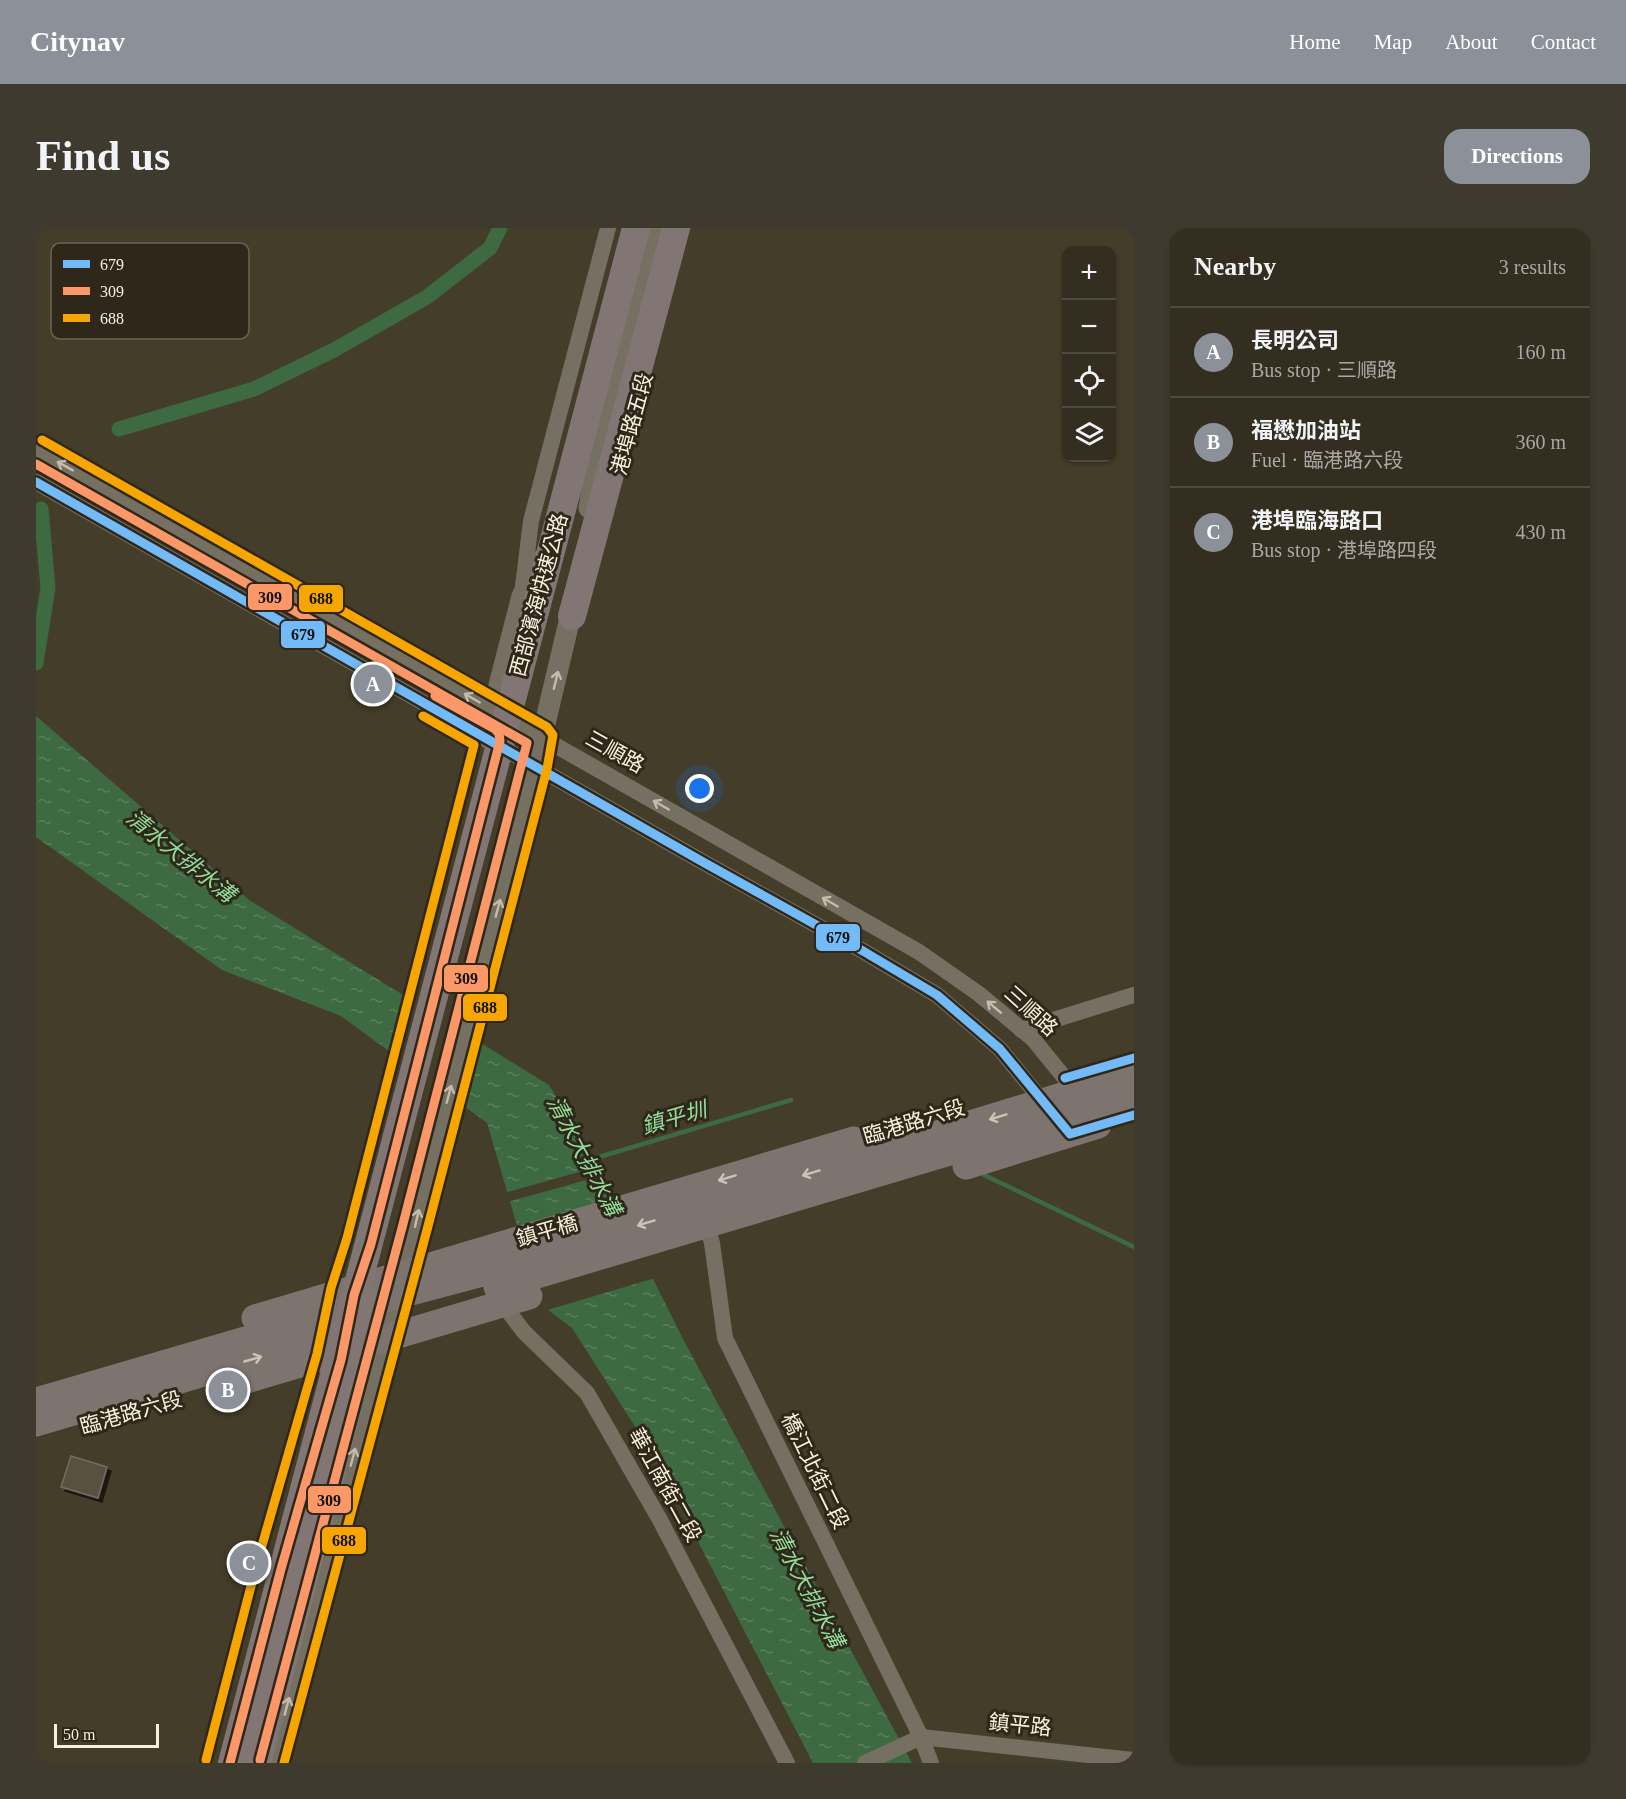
<!DOCTYPE html>
<html lang="en">
<head>
<meta charset="utf-8">
<style>
  :root { --surface:#332e20; --page:#3e3a2d; --text:#f1f3f6; --muted:#a9a8a5; --line:#4e4a3e; --accent:#8c9099 }
  body { margin:0; font-family:"Times New Roman","Noto Sans TC",serif; background:var(--page); color:var(--text) }
  .controls { position:absolute; right:18px; top:18px; display:grid; overflow:hidden; border-radius:12px; box-shadow:0 2px 4px #0004 }
  .controls button { width:54px; height:54px; display:grid; place-items:center; padding:0; border:0; border-bottom:2px solid var(--line); background:var(--surface); color:var(--text); font:30px sans-serif }
  .scale { position:absolute; left:18px; bottom:15px; width:105px; box-sizing:border-box; padding-left:6px; border:3px solid #f8efdc; border-top:0; font-size:16px; line-height:21px; white-space:nowrap; color:#f8efdc; -webkit-text-stroke:4px #2f281a; paint-order:stroke }
  .you { position:absolute; left:664px; top:561px; width:21px; height:21px; margin:-15px; border:4px solid #fff; border-radius:50%; background:#1a73e8; box-shadow:0 0 0 9px #1a73e833 }
  .badge { display:grid; place-items:center; width:39px; height:39px; border-radius:50%; background:var(--accent); color:#fff; font-size:20px; font-weight:700 }
  .pin { position:absolute; translate:-50% -50%; border:3px solid #fff; box-shadow:0 2px 6px #0006 }
  .list { margin:0; padding:0; list-style:none }
  h2 { display:flex; justify-content:space-between; align-items:center; height:78px; margin:0; padding:0 24px; font-size:26px }
  h2 small { font-size:20px; font-weight:400; color:var(--muted) }
  .list li { display:grid; grid-template-columns:39px 1fr auto; gap:18px; align-items:center; box-sizing:border-box; height:90px; padding:0 24px; border-top:2px solid var(--line) }
  .list b { display:block; font-size:22px; white-space:nowrap }
  .list p { margin:0; font-size:20px; white-space:nowrap; color:var(--muted) }
  .list em { font-size:20px; font-style:normal; color:var(--muted) }
  .icon { flex:none; width:33px; height:33px; fill:none; stroke:currentColor; stroke-width:2; stroke-linecap:round; stroke-linejoin:round }
  .map { position:relative; flex:none; width:1098px; height:1535px; overflow:hidden; border-radius:18px }
  header { display:flex; align-items:center; gap:36px; box-sizing:border-box; height:84px; padding:0 30px; background:var(--accent); color:#fff }
  header strong { font-size:28px }
  nav { display:flex; gap:33px; margin-inline-start:auto; font-size:21px }
  .intro { display:flex; align-items:center; justify-content:space-between; box-sizing:border-box; height:144px; padding:0 36px }
  h1 { margin:0; font-size:42px }
  .button { padding:15px 27px; border-radius:18px; background:var(--accent); color:#fff; font-size:21px; font-weight:700 }
  main { display:flex; gap:36px; padding:0 36px }
  aside { flex:1; background:var(--surface); border-radius:18px; box-shadow:0 2px 4px #0004 }
  .map>svg:first-child { display:block }
  .water { fill:url(#water-ripples) }
  .pier { fill:#443d2a }
  .lines { fill:none; stroke-linecap:round; stroke-linejoin:round }
  .stream { stroke:#3d6a40; stroke-width:4.5 }
  .canal { stroke:#3d6a40; stroke-width:15 }
  .building { fill:#595143; stroke:#756c5e; stroke-width:1.5; filter:url(#shadow) }
  .minor { stroke:#757062; stroke-width:16 }
  .tertiary { stroke:#757062; stroke-width:21 }
  .primary { stroke:#7e746f; stroke-width:27 }
  .trunk { stroke:#827674; stroke-width:28 }
  .bus-1-casing { stroke:#2f281a; stroke-width:14 }
  .bus-2-casing { stroke:#2f281a; stroke-width:14 }
  .bus-3-casing { stroke:#2f281a; stroke-width:14 }
  .bus-1 { stroke:#73baf8; stroke-width:9 }
  .bus-2 { stroke:#fc9868; stroke-width:9 }
  .bus-3 { stroke:#f7a600; stroke-width:9 }
  .oneway { stroke:#c4bcab }
  .oneway2 { stroke:#cdc4b6 }
  .labels { text-anchor:middle; dominant-baseline:central; stroke-width:6; stroke-linejoin:round; paint-order:stroke }
  .street-label { font-size:21px; fill:#f8efdc; stroke:#2f281a }
  .water-label { font-size:22px; font-style:italic; fill:#92db99; stroke:#2f281a }
  .key { fill:#2f281a; stroke:#6b6454; stroke-width:1.5 }
  .key-label { font-size:16px; fill:#f8efdc }
  .line-badge { stroke:#2f281a; stroke-width:2 }
  .pale-badge-label { font-size:16px; text-anchor:middle; font-weight:bold; fill:#111 }
</style>
</head>
<body>
<header>
<strong>Citynav</strong>
<nav><a>Home</a><a>Map</a><a>About</a><a>Contact</a></nav>
</header>
<div class="intro"><h1>Find us</h1><a class="button">Directions</a></div>
<main>
<div class="map">
<svg width="1098" height="1535" viewBox="0 0 1098 1535">
  <defs>
    <pattern id="water-ripples" width="26" height="14" patternUnits="userSpaceOnUse" patternTransform="scale(1.5)"><rect width="26" height="14" fill="#3d6a40"/><path d="M2 4q2-2 4 0t4 0M15 11q2-2 4 0t4 0" fill="none" stroke="#5a805b"/></pattern>
    <filter id="shadow"><feDropShadow dx="4" dy="4" stdDeviation="0" flood-color="#0009"/></filter>
  </defs>
  <rect width="100%" height="100%" fill="#443d2a"/>
  <!-- water -->
  <path class="water" d="M0,488l213,184 300,185 37,60 98,196 228,422h-99l-161,-310 -80,-125 -32,-24 -53,-181 -146,-107 -119,-46 -186,-133z"/>
  <!-- pier -->
  <path class="pier" d="M372,766l63,39 -18,69 -61,-45z
    M564,938l4,9 -97,27 -3,-9z
    M579,970l40,80 -111,33 -7,-6 -23,-77z"/>
  <g class="lines">
    <!-- stream -->
    <path class="stream" d="M553,932l202,-60
      M948,947l150,72"/>
    <!-- canal -->
    <path class="canal" d="M83,201l135,-40 80,-39 93,-53 63,-49 10,-20
      M0,435l12,-75 -7,-79"/>
  </g>
  <!-- building -->
  <path class="building" d="M35,1228l36,11 -9,31 -37,-11z"/>
  <g class="lines">
    <!-- minor -->
    <path class="minor" d="M0,222l883,502 60,42 54,45 48,59
      M0,254l667,380 160,89 74,44 63,54 48,59
      M487,358l8,-65 77,-293
      M985,802l113,-35
      M668,988l8,27 13,95 196,399 10,26
      M463,1071l25,33 63,61 73,127 127,243
      M829,1535l56,-26 213,23"/>
    <!-- tertiary -->
    <path class="tertiary" d="M553,280l11,-68 52,-212
      M452,510l12,-57 22,-85 17,-35
      M236,1535l143,-536 120,-461 39,-165"/>
    <!-- primary -->
    <path class="primary" d="M930,938l132,-41
      M461,1059l637,-190
      M219,1090l599,-178
      M200,1155l293,-87
      M0,1173l360,-105 83,-22 655,-200
      M0,1195l329,-98"/>
    <!-- trunk -->
    <path class="trunk" d="M536,388l104,-388
      M196,1535l404,-1535
      M221,1535l117,-460"/>
    <!-- bus-1 casing -->
    <g class="bus-1-casing">
      <path id="bus-1" d="M0,254l667,380 160,89 74,44 63,54 70,85
        M1029,850l69,-20
        M1034,906l64,-19"/>
    </g>
    <!-- bus-2 casing -->
    <g class="bus-2-casing">
      <path id="bus-2" d="M0,236l491,279 -124,481 -143,536
        M194,1535l51,-194 60,-209 13,-65 17,-51 129,-503 -1,-7 -4,-5 -60,-33"/>
    </g>
    <!-- bus-3 casing -->
    <g class="bus-3-casing">
      <path id="bus-3" d="M6,212l505,287 6,8 -6,34 -120,461 -143,533
        M170,1532l51,-197 60,-209 14,-66 16,-50 127,-493 -51,-29"/>
    </g>
    <!-- bus-1 -->
    <use href="#bus-1" class="bus-1"/>
    <!-- bus-2 -->
    <use href="#bus-2" class="bus-2"/>
    <!-- bus-3 -->
    <use href="#bus-3" class="bus-3"/>
  </g>
  <!-- one-way arrows -->
  <defs><path id="oneway-shaft" d="M-6 0H5M1.5-3L5.5 0L1.5 3" fill="none" stroke-width="1.6" stroke-linecap="round" stroke-linejoin="round" transform="scale(1.5)"/></defs>
  <g class="oneway">
    <use href="#oneway-shaft" transform="translate(29 238) rotate(-151)"/>
    <use href="#oneway-shaft" transform="translate(520 452) rotate(-76)"/>
    <use href="#oneway-shaft" transform="translate(436 470) rotate(-150)"/>
    <use href="#oneway-shaft" transform="translate(625 577) rotate(-150)"/>
    <use href="#oneway-shaft" transform="translate(794 674) rotate(-150)"/>
    <use href="#oneway-shaft" transform="translate(462 680) rotate(-75)"/>
    <use href="#oneway-shaft" transform="translate(958 779) rotate(-140)"/>
    <use href="#oneway-shaft" transform="translate(413 866) rotate(-75)"/>
    <use href="#oneway-shaft" transform="translate(381 990) rotate(-77)"/>
    <use href="#oneway-shaft" transform="translate(317 1229) rotate(-75)"/>
    <use href="#oneway-shaft" transform="translate(251 1478) rotate(-75)"/>
  </g>
  <g class="oneway2">
    <use href="#oneway-shaft" transform="translate(962 889) rotate(163)"/>
    <use href="#oneway-shaft" transform="translate(775 945) rotate(163)"/>
    <use href="#oneway-shaft" transform="translate(691 950) rotate(163)"/>
    <use href="#oneway-shaft" transform="translate(610 995) rotate(163)"/>
    <use href="#oneway-shaft" transform="translate(217 1131) rotate(-16)"/>
  </g>
  <g class="labels">
    <!-- street labels -->
    <g class="street-label">
      <text transform="translate(596 196) rotate(-75)">港埠路五段</text>
      <text transform="translate(503 367) rotate(-75)">西部濱海快速公路</text>
      <text transform="translate(579 524) rotate(29)">三順路</text>
      <text transform="translate(995 783) rotate(42)">三順路</text>
      <text transform="translate(878 894) rotate(-17)">臨港路六段</text>
      <text transform="translate(511 1003) rotate(-16)">鎮平橋</text>
      <text transform="translate(95 1185) rotate(-16)">臨港路六段</text>
      <text transform="translate(779 1243) rotate(64)">橋江北街二段</text>
      <text transform="translate(629 1257) rotate(61)">華江南街二段</text>
      <text transform="translate(984 1497) rotate(6)">鎮平路</text>
    </g>
    <!-- water labels -->
    <g class="water-label">
      <text transform="translate(145 628) rotate(39)">清水大排水溝</text>
      <text transform="translate(638 890) rotate(-16)">鎮平圳</text>
      <text transform="translate(548 928) rotate(62)">清水大排水溝</text>
      <text transform="translate(771 1360) rotate(62)">清水大排水溝</text>
    </g>
  </g>
  <!-- legend -->
  <rect x="15" y="15" width="198" height="96" rx="9" class="key"/>
  <rect x="27" y="32" width="27" height="8" fill="#73baf8"/>
  <rect x="27" y="59" width="27" height="8" fill="#fc9868"/>
  <rect x="27" y="86" width="27" height="8" fill="#f7a600"/>
  <g class="key-label">
    <text x="64" y="42">679</text>
    <text x="64" y="69">309</text>
    <text x="64" y="96">688</text>
  </g>
  <g class="line-badge">
    <rect x="211" y="355" width="46" height="28" rx="6" fill="#fc9868"/>
    <rect x="262" y="356" width="46" height="29" rx="6" fill="#f7a600"/>
    <rect x="244" y="392" width="46" height="29" rx="6" fill="#73baf8"/>
    <rect x="779" y="695" width="46" height="29" rx="6" fill="#73baf8"/>
    <rect x="407" y="736" width="46" height="29" rx="6" fill="#fc9868"/>
    <rect x="426" y="765" width="46" height="29" rx="6" fill="#f7a600"/>
    <rect x="271" y="1257" width="45" height="29" rx="6" fill="#fc9868"/>
    <rect x="285" y="1298" width="46" height="29" rx="6" fill="#f7a600"/>
  </g>
  <g class="pale-badge-label">
    <text x="234" y="375">309</text>
    <text x="285" y="376">688</text>
    <text x="267" y="412">679</text>
    <text x="802" y="715">679</text>
    <text x="430" y="756">309</text>
    <text x="449" y="785">688</text>
    <text x="293" y="1278">309</text>
    <text x="308" y="1318">688</text>
  </g>
</svg>
<div class="controls">
<button>+</button>
<button>−</button>
<button><svg class="icon" aria-label="locate" viewBox="0 0 24 24"><circle cx="12" cy="12" r="6"/><path d="M12 2v4M12 18v4M2 12h4M18 12h4"/></svg></button>
<button><svg class="icon" aria-label="layers" viewBox="0 0 24 24"><path d="M12 4l9 5-9 5-9-5zM3 14l9 5 9-5"/></svg></button>
</div>
<div class="scale">50 m</div>
<div class="you"></div>
<div class="pin badge" style="left:337px;top:456px">A</div>
<div class="pin badge" style="left:192px;top:1162px">B</div>
<div class="pin badge" style="left:213px;top:1335px">C</div>
</div>
<aside>
<h2>Nearby<small>3 results</small></h2>
<ul class="list">
<li><span class="badge">A</span><div><b>長明公司</b><p>Bus stop · 三順路</p></div><em>160 m</em></li>
<li><span class="badge">B</span><div><b>福懋加油站</b><p>Fuel · 臨港路六段</p></div><em>360 m</em></li>
<li><span class="badge">C</span><div><b>港埠臨海路口</b><p>Bus stop · 港埠路四段</p></div><em>430 m</em></li>
</ul>
</aside>
</main>
</body>
</html>
